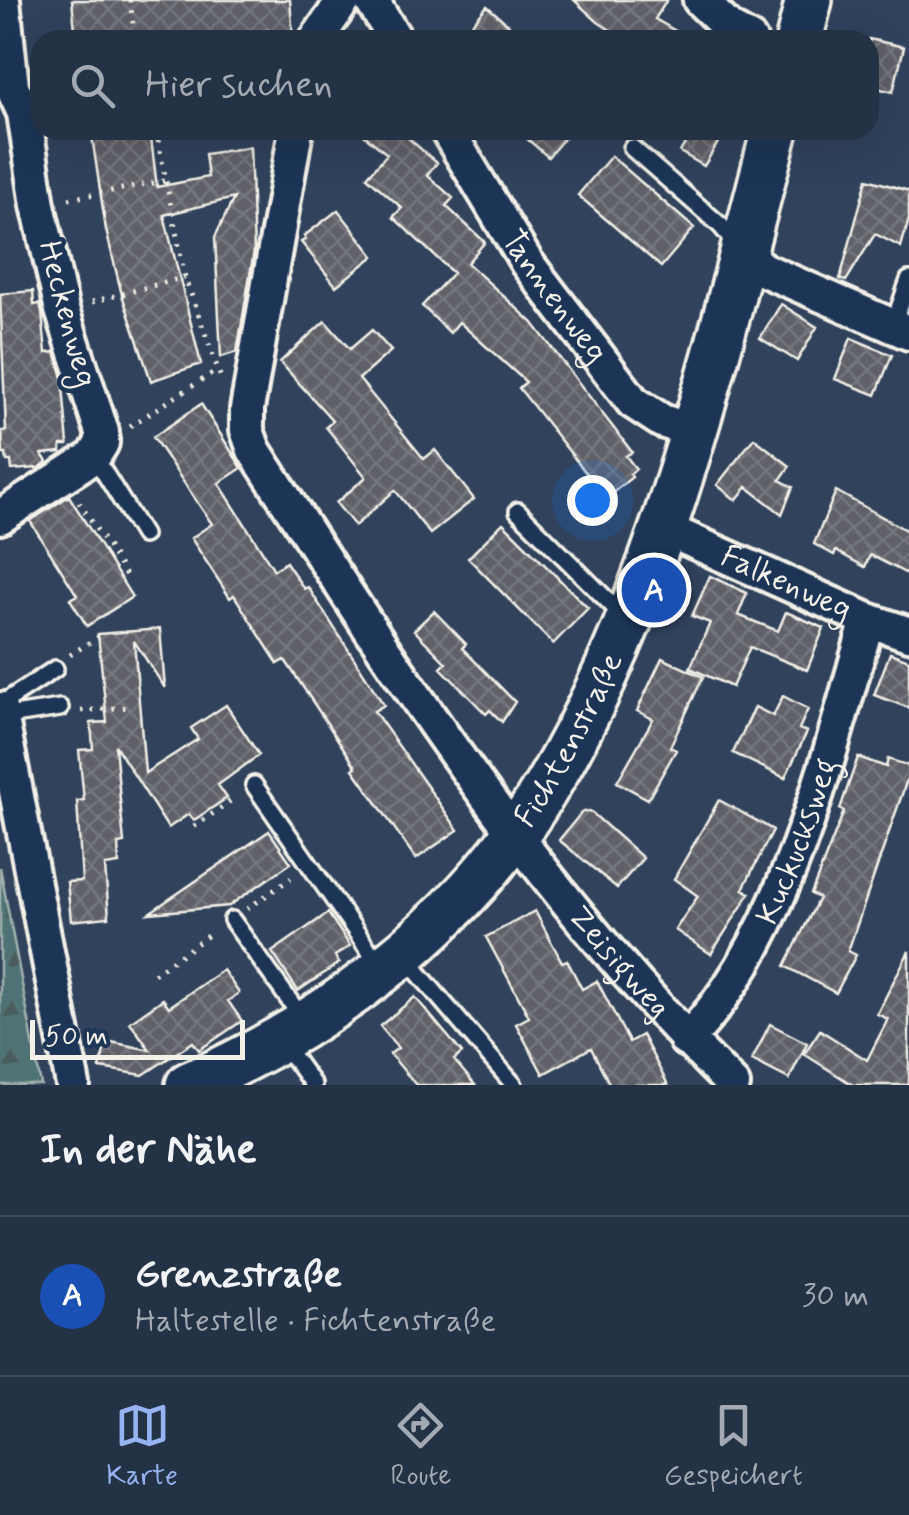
<!DOCTYPE html>
<html lang="de">
<head>
<meta charset="utf-8">
<style>
  :root { --surface:#243245; --page:#2c3a4c; --text:#f1f3f6; --muted:#a3aab3; --line:#414d5e; --accent:#95b2f1 }
  body { margin:0; font-family:Mynerve,sans-serif; background:var(--page); color:var(--text) }
  .scale { position:absolute; left:30px; bottom:25px; width:215px; box-sizing:border-box; padding-left:10px; border:5px solid #f4f1e8; border-top:0; font-size:28px; line-height:35px; white-space:nowrap; color:#f4f1e8; -webkit-text-stroke:8px #1d3557; paint-order:stroke }
  .you { position:absolute; left:592px; top:500px; width:35px; height:35px; margin:-25px; border:8px solid #fff; border-radius:50%; background:#1a73e8; box-shadow:0 0 0 15px #1a73e833 }
  .badge { display:grid; place-items:center; width:65px; height:65px; border-radius:50%; background:var(--accent); color:#fff; font-size:32px; font-weight:700 }
  .pin { position:absolute; translate:-50% -50%; border:5px solid #fff; box-shadow:0 2px 10px #0006 }
  .list { margin:0; padding:0; list-style:none }
  h2 { display:flex; justify-content:space-between; align-items:center; height:130px; margin:0; padding:0 40px; font-size:42px }
  h2 small { font-size:32px; font-weight:400; color:var(--muted) }
  .list li { display:grid; grid-template-columns:65px 1fr auto; gap:30px; align-items:center; box-sizing:border-box; height:160px; padding:0 40px; border-top:2px solid var(--line) }
  .list b { display:block; font-size:38px; white-space:nowrap }
  .list p { margin:0; font-size:32px; white-space:nowrap; color:var(--muted) }
  .list em { font-size:32px; font-style:normal; color:var(--muted) }
  .icon { flex:none; width:55px; height:55px; fill:none; stroke:currentColor; stroke-width:2; stroke-linecap:round; stroke-linejoin:round }
  .map { position:relative; flex:none; width:909px; height:1085px; overflow:hidden }
  .search { position:absolute; background:var(--surface); box-shadow:0 10px 40px #0002; left:30px; right:30px; top:30px; height:110px; display:flex; align-items:center; gap:25px; box-sizing:border-box; padding:0 35px; border-radius:30px; color:var(--muted); font-size:38px }
  .sheet { height:290px; background:var(--surface) }
  nav { display:flex; justify-content:space-around; align-items:center; box-sizing:border-box; height:140px; border-top:2px solid var(--line); background:var(--surface); font-size:28px; color:var(--muted) }
  nav a { display:grid; justify-items:center; gap:5px }
  nav .on { color:var(--accent) }
  .map>svg:first-child { display:block }
  .forest { fill:url(#forest-firs); stroke:#a2b2ae; stroke-width:2.5 }
  .building { fill:url(#building-cross-hatch); stroke:#f4f1e8; stroke-width:2.5 }
  .lines { fill:none; stroke-linecap:round; stroke-linejoin:round }
  .lane-casing { stroke:#f4f1e8; stroke-width:22 }
  .street-casing { stroke:#f4f1e8; stroke-width:40 }
  .secondary-casing { stroke:#f4f1e8; stroke-width:52 }
  .path { stroke:#f4f1e8; stroke-width:5; stroke-dasharray:2.5 8; stroke-linecap:butt }
  .lane { stroke:#1d3557; stroke-width:15 }
  .street { stroke:#1d3557; stroke-width:32 }
  .secondary { stroke:#1d3557; stroke-width:45 }
  .labels { text-anchor:middle; dominant-baseline:central; stroke-width:9; stroke-linejoin:round; paint-order:stroke }
  .street-label { font-size:32px; fill:#f4f1e8; stroke:#1d3557 }
</style>
</head>
<body>
<div class="map">
<svg width="909" height="1085" viewBox="0 0 909 1085">
  <defs>
    <pattern id="forest-firs" width="22" height="20" patternUnits="userSpaceOnUse" patternTransform="scale(2.5)"><rect width="22" height="20" fill="#507374"/><path d="M5 1l3.5 6h-7zM16 11l3.5 6h-7z" fill="#4c5b5b"/></pattern>
    <pattern id="building-cross-hatch" width="8" height="8" patternUnits="userSpaceOnUse" patternTransform="scale(2.5)"><rect width="8" height="8" fill="#5e6068"/><path d="M0 0l8 8M0 8l8-8" fill="none" stroke="#76777e"/></pattern>
  </defs>
  <rect width="100%" height="100%" fill="#30425c"/>
  <filter id="ink" filterUnits="userSpaceOnUse"><feTurbulence type="fractalNoise" baseFrequency=".01" numOctaves="2"/><feDisplacementMap in="SourceGraphic" scale="20" xChannelSelector="R" yChannelSelector="G"/><feConvolveMatrix kernelMatrix="1 2 1 2 8 2 1 2 1" color-interpolation-filters="sRGB"/></filter>
  <g filter="url(#ink)">
    <!-- forest -->
    <path class="forest" d="M0,867l41,218h-41z"/>
    <!-- building -->
    <path class="building" d="M72,0h218l3,37 -24,2 -1,-9 -82,7 1,3h-111z
      M574,0h93l-12,19 36,21h-65l-28,-18z
      M487,6l39,34h-68z
      M869,39l35,8 -11,45 -24,-6z
      M91,130h59l7,57 51,-10 -3,-23 45,-7 4,104 -17,101 -16,5 -6,-120 19,-39 -70,17 37,149 -50,17 -29,-86 -16,-65z
      M358,130h41l38,33 -10,12 26,23 -7,8 39,36 -18,21 65,59 100,130 -6,4 10,13 -6,5 2,3 -26,21 -87,-110 7,-6 -67,-60 -9,11 -28,-27 31,-33 -60,-56 9,-9 -35,-31 20,-23z
      M517,130h54l-23,27z
      M693,130h8l18,11 -15,25 -24,-14z
      M611,156l83,72 -33,39 -83,-72z
      M867,179l42,12v28l-8,28 -26,-13 -29,47 -6,-2z
      M338,210l36,46 -38,30 -35,-44 5,-3 -2,-3z
      M33,291l1,14 6,-1 2,9 4,40 9,-1 7,22 6,71h-7v7l-19,2 5,8 -8,6 -27,2 -1,-9h-4l-1,-7h-3l-1,-23h4l-6,-137z
      M781,304l36,23 -20,34 -37,-23z
      M325,321l25,28 22,-19 19,21 -32,28 65,80 11,-9 39,49 -44,35 -35,-44 -40,36 -19,-23 30,-26 -40,-50 7,-6 -53,-59z
      M851,338l41,17 -16,40 -41,-16z
      M201,404l41,64 -23,15 55,87 12,-8 18,27 4,-2 76,118 -10,6 84,119 -42,29 -63,-90 3,-2 -71,-107 -7,4 -44,-69 -4,3 -39,-60 21,-14 -59,-87z
      M754,438l36,28 -10,14 13,7 -11,27 -35,-27 -11,13 -19,-15z
      M836,491l73,41v43l-39,-20 -5,12 -29,-16 -2,4 -20,-11z
      M69,496l63,101 -45,29 -17,-27 7,-4 -47,-74z
      M503,523l85,85 -35,36 -85,-86z
      M710,576l37,17 -9,22 40,16 8,-19 38,16 -17,42 -57,-23 -18,40 -42,-19 20,-45 -18,-7z
      M434,611l32,33 -4,4 53,54 -13,20 -12,-12 -4,4 -45,-46 5,-5 -32,-33z
      M160,629l5,59 -31,-47 11,132 53,-34 -7,-11 35,-23 33,50 -41,30 9,13 -33,22 -5,-6 -21,14 -53,-83 9,98 -6,1 1,20 -14,2 4,51 -38,4 -4,-39 15,-1 -5,-80 7,-1 -5,-50 14,-1 -2,-26 16,-1 -9,-88z
      M890,653l19,7v48l-35,-13z
      M662,658l41,19 -33,70 6,3 -28,49 -31,-17 36,-63 -16,-8z
      M783,696l25,13 -9,20 8,3 -22,46 -52,-25 22,-46 18,9z
      M858,757l28,10 2,-8 21,7v8l-61,177 8,4 -20,38 -51,-27 34,-68 -8,-4 33,-83 -4,-2z
      M719,800l54,30 -30,59 7,4 -39,61 -36,-24 23,-34 -24,-17z
      M582,812h9l52,46 -26,30 -58,-48z
      M269,831l22,32 -55,38 -7,5 -80,7z
      M535,911l27,51 5,-2 15,29 15,-8 32,61 13,-7 26,50h-58l-19,-37 -48,26 -27,-50 13,-7 -43,-80z
      M328,913l22,33 -15,10 4,7 -41,28 -26,-39z
      M909,951v134h-56l-49,-31 16,-24 47,30 21,-41 -11,-5z
      M223,970l16,23 -11,8 14,20 -43,29 -6,-8 -50,33 -43,-7 6,-27 44,9 -20,-28 33,-23 6,8z
      M415,997l47,56 -8,7 21,25h-59l-26,-31 8,-6 -18,-22z
      M770,1024l37,19 -18,36 -37,-19z"/>
    <g class="lines">
      <!-- lane casing -->
      <g class="lane-casing">
        <path id="lane" d="M632,148l89,78 18,21
          M893,326l16,-46
          M94,456l49,79
          M518,511l106,106
          M0,705l55,-36
          M1,717l59,-9
          M254,785l126,181
          M232,920l70,98
          M403,955l111,130
          M283,1043l30,42"/>
      </g>
      <!-- street casing -->
      <g class="street-casing">
        <g id="street">
          <path d="M371,0l25,40"/>
          <path d="M700,0l30,29 20,11"/>
          <path d="M316,40l28,-40"/>
          <path id="s1" d="M296,130l-49,279v21l7,20c143,223 288,449 479,635"/>
          <path id="s2" d="M447,130l80,133 106,139 29,19 30,10"/>
          <path d="M743,251l19,18 147,64"/>
          <path d="M0,517l94,-61 8,-13v-11l-40,-122 -24,-105 -14,-92 -12,-26 -9,-87"/>
          <path id="s3" d="M663,528l205,92 41,14"/>
          <path d="M0,709l73,376"/>
          <path id="s4" d="M686,1040c100,-100 143,-287 182,-420"/>
        </g>
      </g>
      <!-- secondary casing -->
      <g class="secondary-casing">
        <g id="secondary">
          <path d="M799,40l10,-40"/>
          <path id="s5" d="M189,1085c133,-58 265,-154 345,-278 124,-193 183,-456 241,-677"/>
        </g>
      </g>
      <!-- path -->
      <path class="path" d="M130,0l5,40
        M156,130l29,147 36,101
        M69,199l95,-18
        M92,302l93,-25
        M130,426l86,-55
        M79,502l50,78
        M70,655l31,-20
        M81,711l47,-4
        M194,827l42,-30
        M247,909l44,-31
        M154,974l59,-42"/>
      <!-- lane -->
      <use href="#lane" class="lane"/>
      <!-- street -->
      <use href="#street" class="street"/>
      <!-- secondary -->
      <use href="#secondary" class="secondary"/>
    </g>
  </g>
  <g class="labels">
    <!-- street labels -->
    <g class="street-label">
      <text stroke="none"><textPath href="#s2" startOffset="198">Tannenweg</textPath></text>
      <text transform="translate(67 314) rotate(75)">Heckenweg</text>
      <text stroke="none"><textPath href="#s3" startOffset="135">Falkenweg</textPath></text>
      <text stroke="none"><textPath href="#s5" startOffset="525">Fichtenstraße</textPath></text>
      <text stroke="none"><textPath href="#s4" startOffset="230">Kuckucksweg</textPath></text>
      <text stroke="none"><textPath href="#s1" startOffset="955">Zeisigweg</textPath></text>
    </g>
  </g>
</svg>
<div class="scale">50 m</div>
<div class="you"></div>
<div class="pin badge" style="left:654px;top:590px;background:#1a4fb4">A</div>
<div class="search"><svg class="icon" aria-label="search" viewBox="0 0 24 24"><circle cx="10" cy="10" r="6"/><path d="M15 15l6 6"/></svg>Hier suchen</div>
</div>
<section class="sheet">
<h2>In der Nähe<small></small></h2>
<ul class="list">
<li><span class="badge" style="background:#1a4fb4">A</span><div><b>Grenzstraße</b><p>Haltestelle · Fichtenstraße</p></div><em>30 m</em></li>
</ul>
</section>
<nav>
<a class="on"><svg class="icon" aria-label="map" viewBox="0 0 24 24"><path d="M3 6l6-2 6 2 6-2v14l-6 2-6-2-6 2zM9 4v14M15 6v14"/></svg>Karte</a>
<a><svg class="icon" aria-label="directions" viewBox="0 0 24 24"><path d="M12 3l9 9-9 9-9-9zM9 14v-3h6M13 9l2 2-2 2"/></svg>Route</a>
<a><svg class="icon" aria-label="saved" viewBox="0 0 24 24"><path d="M7 4h10v16l-5-4-5 4z"/></svg>Gespeichert</a>
</nav>
</body>
</html>
